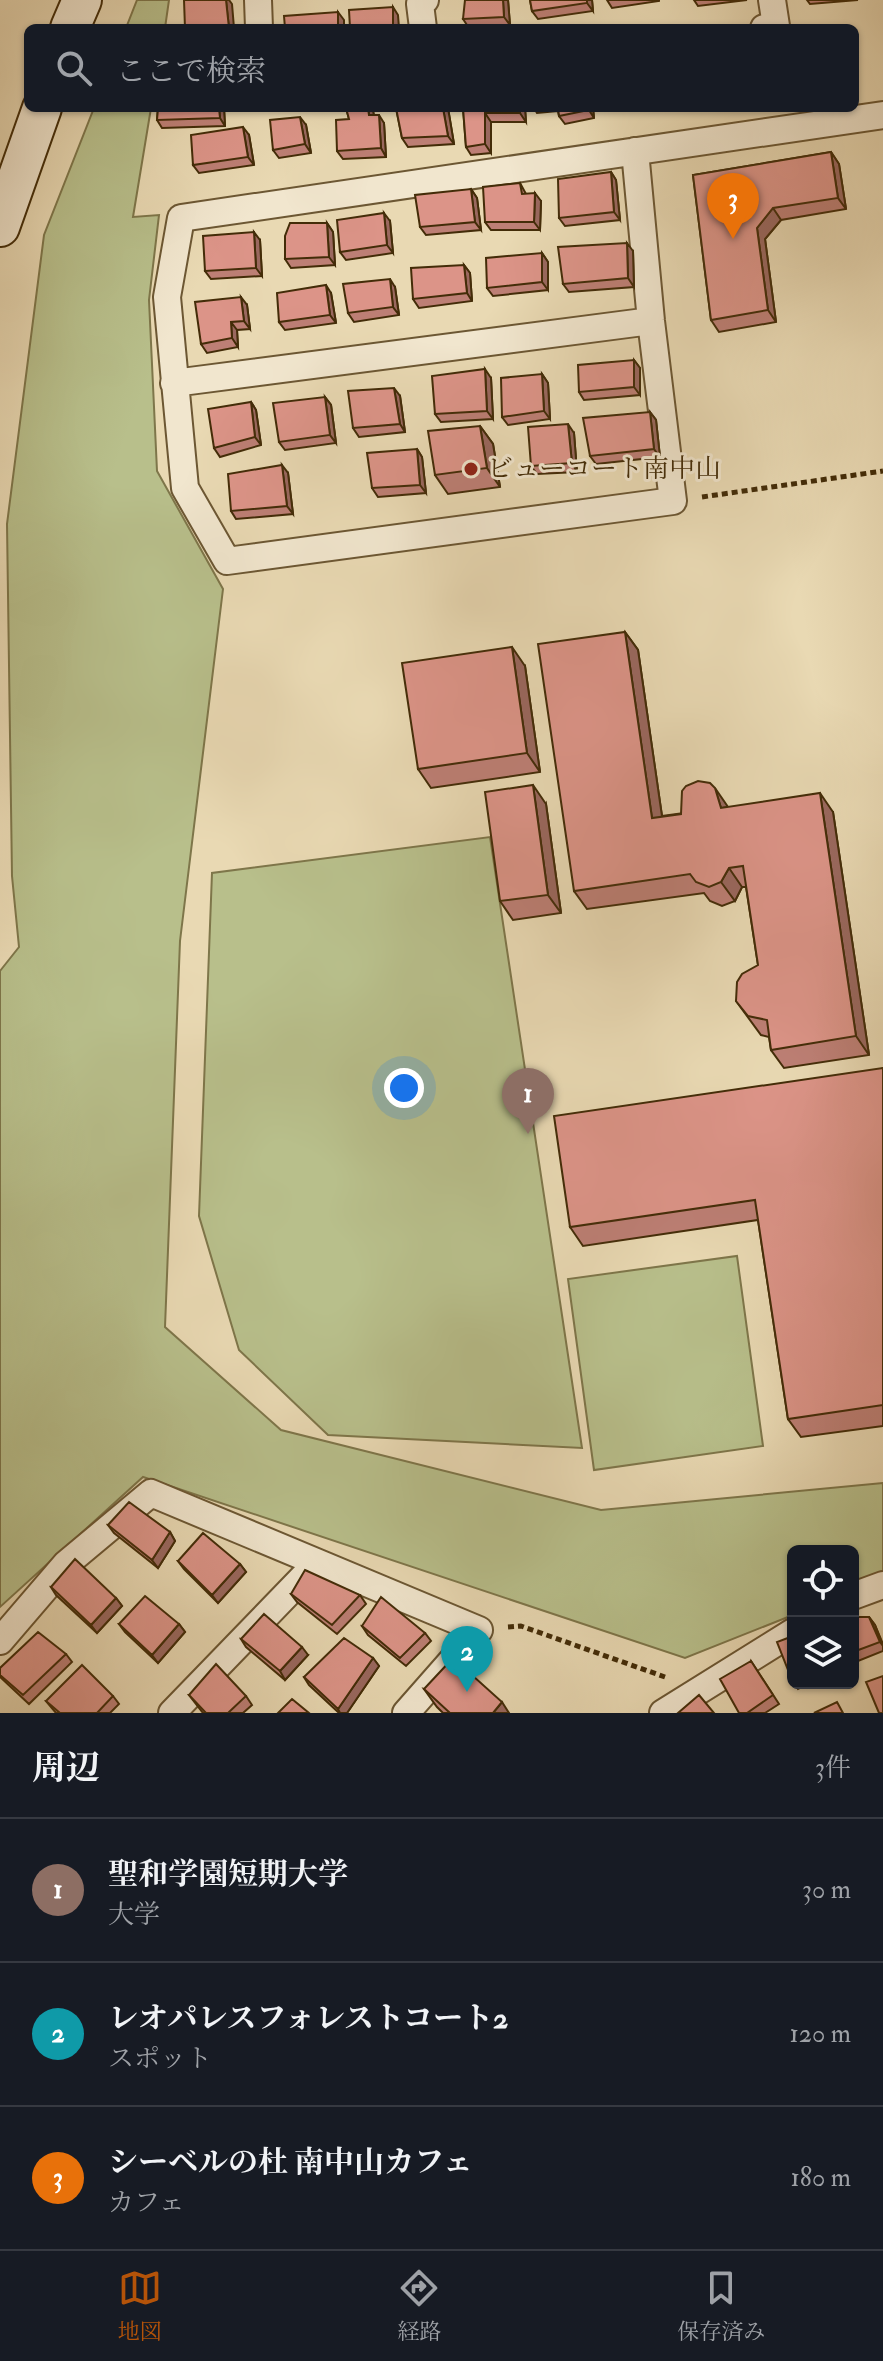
<!DOCTYPE html>
<html lang="ja">
<head>
<meta charset="utf-8">
<style>
  :root { --surface:#171b24; --page:#242831; --text:#f1f3f6; --muted:#9ea1a6; --line:#363941; --accent:#b45309 }
  body { margin:0; font-family:"IM FELL Double Pica","Noto Serif JP",serif; background:var(--page); color:var(--text) }
  .controls { position:absolute; right:24px; bottom:24px; display:grid; overflow:hidden; border-radius:12px; box-shadow:0 2px 6px #0004 }
  .controls button { width:72px; height:72px; display:grid; place-items:center; padding:0; border:0; border-bottom:2px solid var(--line); background:var(--surface); color:var(--text); font:40px sans-serif }
  .you { position:absolute; left:404px; top:1088px; width:28px; height:28px; margin:-20px; border:6px solid #fff; border-radius:50%; background:#1a73e8; box-shadow:0 0 0 12px #1a73e833 }
  .badge { display:grid; place-items:center; width:52px; height:52px; border-radius:50%; background:var(--accent); color:#fff; font-size:26px; font-weight:700 }
  .pin { position:absolute; translate:-50% -66px; filter:drop-shadow(0 2px 4px #0008) }
  .pin::after { content:''; position:absolute; top:42px; width:28px; height:24px; background:inherit; clip-path:polygon(0 0,100% 0,50% 100%) }
  .list { margin:0; padding:0; list-style:none }
  h2 { display:flex; justify-content:space-between; align-items:center; height:104px; margin:0; padding:0 32px; font-size:34px }
  h2 small { font-size:26px; font-weight:400; color:var(--muted) }
  .list li { display:grid; grid-template-columns:52px 1fr auto; gap:24px; align-items:center; box-sizing:border-box; height:144px; padding:0 32px; border-top:2px solid var(--line) }
  .list b { display:block; font-size:30px; white-space:nowrap }
  .list p { margin:0; font-size:26px; white-space:nowrap; color:var(--muted) }
  .list em { font-size:26px; font-style:normal; color:var(--muted) }
  .icon { flex:none; width:44px; height:44px; fill:none; stroke:currentColor; stroke-width:2; stroke-linecap:round; stroke-linejoin:round }
  .map { position:relative; flex:none; width:883px; height:1713px; overflow:hidden }
  .search { position:absolute; background:var(--surface); box-shadow:0 2px 6px #0004; left:24px; right:24px; top:24px; height:88px; display:flex; align-items:center; gap:20px; box-sizing:border-box; padding:0 28px; border-radius:12px; color:var(--muted); font-size:30px }
  .sheet { height:536px; background:var(--surface) }
  nav { display:flex; justify-content:space-around; align-items:center; box-sizing:border-box; height:112px; border-top:2px solid var(--line); background:var(--surface); font-size:22px; color:var(--muted) }
  nav a { display:grid; justify-items:center; gap:4px }
  nav .on { color:var(--accent) }
  .map>svg:first-child { display:block }
  .green { fill:#b8bf8b; stroke:#7e764a; stroke-width:2 }
  .lines { fill:none; stroke-linecap:round; stroke-linejoin:round }
  .street-casing { stroke:#6c5733; stroke-width:30 }
  .secondary-casing { stroke:#432c08; stroke-width:42 }
  .path { stroke:#432c08; stroke-width:5; stroke-dasharray:6 4; stroke-linecap:butt }
  .street { stroke:#f1e6ce; stroke-width:26 }
  .secondary { stroke:#f1e6ce; stroke-width:38 }
  .wall { fill:#bd7f75; stroke:#432c08; stroke-width:2 }
  .shaded-wall { fill:#9a685f; stroke:#432c08; stroke-width:2 }
  .building { fill:#dc9488; stroke:#432c08; stroke-width:2 }
  .poi-dot { fill:#8f2418; stroke:#f1e6ce; stroke-width:3 }
  .labels { text-anchor:middle; dominant-baseline:central; stroke-width:6; stroke-linejoin:round; paint-order:stroke }
  .poi-label { font-size:26px; fill:#432c08; stroke:#f1e6ce; text-anchor:start }
</style>
</head>
<body>
<div class="map">
<svg width="883" height="1713" viewBox="0 0 883 1713">
  <rect width="100%" height="100%" fill="#e9d9b3"/>
  <filter id="stains"><feTurbulence type="fractalNoise" baseFrequency=".0025" numOctaves="4"/><feColorMatrix values="0 0 0 0 .2 0 0 0 0 .09 0 0 0 0 .02 0 0 0 .5 -.17"/></filter>
  <radialGradient id="worn" r=".72"><stop offset=".6" stop-color="#630" stop-opacity="0"/><stop offset="1" stop-color="#630" stop-opacity=".3"/></radialGradient>
  <!-- green -->
  <path class="green" d="M137,0h32l-4,28h-39z
    M94,108h57l-18,109 26,-2 -10,85 8,171 66,118 -43,352 -15,386 116,103 320,80 282,-27v96l-30,12v-40h-60v64l-108,43 -542,-181 -143,130v-636l19,-24 -7,-71 -5,-352 37,-289z
    M490,837l92,611 -254,-13 -89,-85 -40,-134 13,-343z
    M737,1256l26,190 -169,24 -26,-191z"/>
  <g class="lines">
    <!-- street casing -->
    <g class="street-casing">
      <path id="street" d="M258,0l1,28
        M423,28l-3,-24 5,-4
        M764,28l12,-2 -4,-26
        M635,151l16,170 22,180 -446,60 -42,-73 -18,-191 14,-79 702,-103
        M174,383l477,-62
        M853,1596l30,-11
        M0,1641l66,-77 85,-71 328,137 -73,83
        M172,1713l145,-150
        M663,1713l130,-81"/>
    </g>
    <!-- secondary casing -->
    <g class="secondary-casing">
      <path id="secondary" d="M70,28l12,-28
        M0,227l42,-119"/>
    </g>
    <!-- path -->
    <path class="path" d="M702,497l181,-26
      M508,1627l13,-1 144,51"/>
    <!-- street -->
    <use href="#street" class="street"/>
    <!-- secondary -->
    <use href="#secondary" class="secondary"/>
  </g>
  <!-- wall -->
  <path class="wall" d="M508,0l2,25 -41,3 -6,-9z
    M530,0h62l1,11 -55,8 -6,-8z
    M607,0h52v1l-47,7z
    M694,0h53l-49,6z
    M807,0h51l-48,4z
    M158,108h66l1,18 -63,2 -5,-8z
    M346,108h26l2,7 10,8 2,34 -43,2 -6,-8 12,-32z
    M396,108h52l6,36 -46,3 -6,-9z
    M463,108h62l1,14h-35v31l-20,2 -5,-8z
    M534,108h59l1,10 -29,6 -6,-8 -1,-5 -21,2z
    M603,108h24l-22,2z
    M306,125l5,28 -32,5 -6,-8z
    M249,135l5,30 -55,8 -6,-8z
    M831,152l8,12 7,45 -65,11 -16,19 11,83 -57,10 -8,-12 -18,-145z
    M611,172l5,8 4,40 -55,6 -6,-8z
    M520,183l6,11 15,7 -1,29h-49l-6,-8z
    M471,189l6,9 4,32 -55,5 -6,-8z
    M390,221l3,32 -47,7 -6,-8z
    M327,223l6,9 2,33 -44,3 -6,-9z
    M260,240l2,36 -51,3 -6,-8z
    M633,251l1,36 -65,5 -6,-8z
    M542,253l6,9v28l-55,6 -6,-8z
    M464,265l6,8 2,28 -53,7 -6,-9z
    M395,287l4,28 -45,7 -6,-9z
    M331,293l5,30 -51,7 -6,-8z
    M247,305l3,24 -13,1 1,17 -31,6 -6,-9z
    M634,360l6,8v27l-56,5 -5,-8z
    M542,374l6,9 2,36 -42,6 -6,-8z
    M491,378l2,41 -52,3 -6,-8z
    M400,396l5,36 -46,5 -6,-9z
    M325,397l6,8 5,38 -51,7 -6,-8z
    M251,402l5,8 5,35 -41,12 -6,-9z
    M650,412l6,8 4,37 -64,7 -6,-8z
    M480,426l13,18 7,43 -52,7 -13,-19z
    M574,433l3,39 -40,2 -6,-8z
    M417,449l5,8 4,36 -48,4 -6,-9z
    M288,473l5,41 -57,5 -5,-8z
    M625,632l13,18 24,166 66,-9 105,5 36,243 -85,13 -13,-18 -2,-13 -8,-2 -25,-34 22,-36 -12,-78h-4l-7,14 -13,5 -12,-5 -6,-8 -117,16 -13,-18z
    M525,666l15,106 -109,16 -13,-19z
    M546,804l15,109 -48,7 -13,-19z
    M883,1068v358l-82,11 -13,-18 -30,-199 -175,26 -13,-19z
    M108,1525l62,7 5,9 -17,27 -44,-35z
    M178,1561l62,3 6,8 -28,31 -34,-34z
    M51,1587l65,11 6,8 -25,27 -41,-38z
    M291,1594l69,1 6,9 -29,30 -40,-32z
    M853,1617h16l6,8 8,19v7l-30,12z
    M119,1624h60l6,8 -27,31 -33,-31z
    M362,1626l63,7 6,8 -25,25 -38,-31z
    M241,1639l67,16 -23,25 -39,-33z
    M66,1654l6,8 -43,42 -29,-27v-9z
    M373,1658l6,8 -32,47h-8l-30,-28 -5,-8z
    M751,1661l28,43 -14,9h-26z
    M794,1683h15l-11,6z
    M424,1689l85,24h-66l-6,-6z
    M189,1695l57,1 6,9 -9,8h-40z
    M113,1696l6,8 -9,9h-54l-10,-12z"/>
  <!-- shaded-wall -->
  <path class="shaded-wall" d="M226,0h3l3,4 2,24h-5z
    M503,0h5l2,25 -6,-8z
    M587,0h5l1,11 -6,-8z
    M393,7l5,8 1,13h-6z
    M338,12l6,8v8h-6z
    M219,108h5l1,18 -5,-8z
    M368,108h4l1,2 2,13 -6,-8z
    M443,108h5l6,36 -6,-8z
    M520,108h5l1,14 -6,-9z
    M589,108h4l1,10 -5,-8z
    M485,113l6,9v31l-6,-9z
    M379,115l5,8 2,34 -5,-9z
    M300,117l6,8 5,28 -6,-9z
    M243,127l6,8 5,30 -6,-8z
    M831,152l8,12 7,45 -8,-11z
    M611,172l5,8 4,40 -6,-8z
    M471,189l6,9 4,32 -6,-8z
    M535,193l6,8 -1,29 -6,-8z
    M773,208l8,12 -16,19 11,83 -8,-12 -11,-82z
    M384,213l6,8 3,32 -6,-8z
    M327,223l6,9 2,33 -6,-8z
    M254,232l6,8 2,36 -6,-8z
    M627,243l6,8 1,36 -6,-9z
    M542,253l6,9v28l-6,-8z
    M464,265l6,8 2,28 -5,-8z
    M390,279l5,8 4,28 -6,-8z
    M326,285l5,8 5,30 -6,-8z
    M241,297l6,8 3,24 -6,-8z
    M231,322l6,8 1,17 -6,-9z
    M634,360l6,8v27l-6,-8z
    M485,369l6,9 2,41 -6,-8z
    M542,374l6,9 2,36 -6,-8z
    M394,388l6,8 5,36 -5,-8z
    M325,397l6,8 5,38 -6,-8z
    M251,402l5,8 5,35 -6,-8z
    M650,412l6,8 4,37 -6,-8z
    M568,424l6,9 3,39 -5,-9z
    M480,426l13,18 7,43 -13,-19z
    M417,449l5,8 4,36 -6,-8z
    M282,465l6,8 5,41 -6,-8z
    M625,632l13,18 27,187 -13,-19z
    M512,647l13,19 15,106 -13,-19z
    M533,785l13,19 15,109 -13,-18z
    M715,788l13,19 -7,1z
    M820,793l13,19 36,243 -13,-19z
    M729,868l13,19 -7,14 -14,-19z
    M170,1532l5,9 -17,27 -6,-8z
    M240,1564l6,8 -28,31 -6,-8z
    M116,1598l6,8 -25,27 -6,-8z
    M869,1617l6,8 8,21 -3,-4z
    M179,1624l6,8 -27,31 -6,-8z
    M302,1647l6,8 -23,25 -5,-9z
    M373,1658l6,8 -32,47h-7l-2,-4z
    M502,1702l7,11h-16z"/>
  <!-- building -->
  <path class="building" d="M184,0h42l3,28h-44z
    M465,0h38l1,17 -41,2z
    M530,0h57v3l-55,8z
    M393,7v21h-43l-1,-18z
    M338,12v16h-53l-1,-12z
    M158,108h61l1,10 -63,2z
    M346,108h22l1,7h10l2,33 -44,3 -1,-31 13,-1z
    M396,108h47l5,28 -46,2z
    M463,108h57v5h-35v31l-19,3z
    M558,108h31v2l-30,6z
    M300,117l5,27 -32,6 -3,-30z
    M243,127l5,30 -55,8 -2,-30z
    M831,152l7,46 -65,10 -16,20 11,82 -57,10 -18,-145z
    M611,172l3,40 -55,6 -1,-39z
    M520,183l2,11 13,-1 -1,29h-49l-2,-35z
    M471,189l4,33 -55,5 -5,-32z
    M384,213l3,32 -47,7 -3,-32z
    M290,223h37l2,34 -44,2v-23z
    M254,232l2,36 -51,3 -2,-35z
    M627,243l1,35 -65,6 -5,-37z
    M542,253v29l-55,6 -1,-30z
    M464,265l3,28 -54,6 -2,-31z
    M390,279l3,28 -45,6 -5,-29z
    M326,285l4,30 -51,7 -2,-29z
    M241,297l3,24 -13,1 1,16 -31,6 -6,-42z
    M634,360v27l-55,5 -1,-27z
    M485,369l2,42 -52,3 -3,-38z
    M542,374l2,37 -42,6 -1,-39z
    M394,388l6,36 -47,4 -5,-37z
    M325,397l5,38 -51,7 -6,-39z
    M251,402l4,35 -41,11 -6,-39z
    M650,412l4,37 -64,7 -7,-38z
    M568,424l4,39 -41,3 -3,-39z
    M480,426l7,42 -52,7 -7,-44z
    M417,449l3,36 -48,3 -5,-35z
    M282,465l5,41 -56,5 -3,-37z
    M625,632l27,186 29,-4 1,-23 4,-5 12,-5 12,2 5,5 6,20 99,-15 36,243 -85,14 -4,-30 -19,-4 -12,-15 1,-19 5,-8 16,-9 -15,-99 -14,2 -8,14 -12,5 -13,-5 -6,-8 -116,17 -36,-247z
    M512,647l15,106 -109,16 -16,-106z
    M533,785l15,110 -48,6 -15,-109z
    M883,1068v337l-95,14 -33,-219 -185,27 -16,-111z
    M129,1502l41,30 -18,28 -44,-35z
    M203,1533l37,31 -28,31 -34,-34z
    M75,1559l41,39 -25,27 -40,-38z
    M305,1570l55,25 -28,30 -41,-31z
    M145,1596l34,28 -27,31 -33,-31z
    M381,1597l44,36 -25,25 -38,-32z
    M264,1614l38,33 -22,24 -39,-32z
    M853,1617h16l11,25 -27,10z
    M38,1632l28,22 -43,41 -23,-20v-7z
    M793,1636v44h-1l-15,-38z
    M344,1638l29,20 -35,51 -34,-32z
    M453,1658l49,44 -9,11h-43l-26,-24z
    M751,1661l22,34 -26,18h-8l-19,-34z
    M216,1664l30,32 -18,17h-22l-17,-18z
    M82,1665l31,31 -16,17h-37l-14,-12z
    M883,1676v37h-4l-13,-31z
    M699,1695l15,18h-36z
    M292,1699l17,14h-31z
    M837,1702l6,11h-29z"/>
  <!-- markers -->
  <circle class="poi-dot" cx="471" cy="469" r="8"/>
  <g class="labels">
    <!-- poi labels -->
    <g class="poi-label">
      <text x="487" y="469">ビューコート南中山</text>
    </g>
  </g>
  <rect width="100%" height="100%" filter="url(#stains)"/>
  <rect width="100%" height="100%" fill="url(#worn)"/>
</svg>
<div class="controls">
<button><svg class="icon" aria-label="locate" viewBox="0 0 24 24"><circle cx="12" cy="12" r="6"/><path d="M12 2v4M12 18v4M2 12h4M18 12h4"/></svg></button>
<button><svg class="icon" aria-label="layers" viewBox="0 0 24 24"><path d="M12 4l9 5-9 5-9-5zM3 14l9 5 9-5"/></svg></button>
</div>
<div class="you"></div>
<div class="pin badge" style="left:528px;top:1134px;background:#8d6e63">1</div>
<div class="pin badge" style="left:467px;top:1692px;background:#0f9aa8">2</div>
<div class="pin badge" style="left:733px;top:239px;background:#e8710a">3</div>
<div class="search"><svg class="icon" aria-label="search" viewBox="0 0 24 24"><circle cx="10" cy="10" r="6"/><path d="M15 15l6 6"/></svg>ここで検索</div>
</div>
<section class="sheet">
<h2>周辺<small>3件</small></h2>
<ul class="list">
<li><span class="badge" style="background:#8d6e63">1</span><div><b>聖和学園短期大学</b><p>大学</p></div><em>30 m</em></li>
<li><span class="badge" style="background:#0f9aa8">2</span><div><b>レオパレスフォレストコート2</b><p>スポット</p></div><em>120 m</em></li>
<li><span class="badge" style="background:#e8710a">3</span><div><b>シーベルの杜 南中山カフェ</b><p>カフェ</p></div><em>180 m</em></li>
</ul>
</section>
<nav>
<a class="on"><svg class="icon" aria-label="map" viewBox="0 0 24 24"><path d="M3 6l6-2 6 2 6-2v14l-6 2-6-2-6 2zM9 4v14M15 6v14"/></svg>地図</a>
<a><svg class="icon" aria-label="directions" viewBox="0 0 24 24"><path d="M12 3l9 9-9 9-9-9zM9 14v-3h6M13 9l2 2-2 2"/></svg>経路</a>
<a><svg class="icon" aria-label="saved" viewBox="0 0 24 24"><path d="M7 4h10v16l-5-4-5 4z"/></svg>保存済み</a>
</nav>
</body>
</html>
